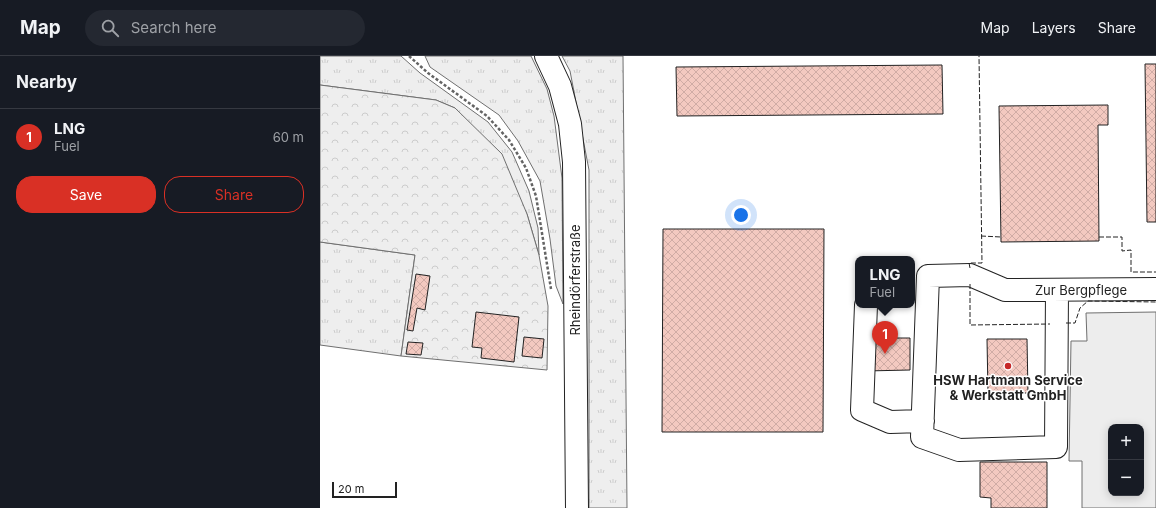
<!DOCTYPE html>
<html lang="en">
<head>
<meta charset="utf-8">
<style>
  :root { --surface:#171b24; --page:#242831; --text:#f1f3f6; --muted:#9ea1a6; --line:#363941; --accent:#d93025 }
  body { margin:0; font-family:Inter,sans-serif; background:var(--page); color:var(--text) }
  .controls { position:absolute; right:12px; bottom:12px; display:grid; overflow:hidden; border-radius:8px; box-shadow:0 2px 10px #0003 }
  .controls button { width:36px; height:36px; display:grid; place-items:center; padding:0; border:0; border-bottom:1px solid var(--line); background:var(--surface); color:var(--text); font:20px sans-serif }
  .scale { position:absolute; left:12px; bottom:10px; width:65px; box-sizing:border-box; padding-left:4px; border:2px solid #222; border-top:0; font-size:11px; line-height:14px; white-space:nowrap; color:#222; -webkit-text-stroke:3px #fff; paint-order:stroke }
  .you { position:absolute; left:421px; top:159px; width:14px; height:14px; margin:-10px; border:3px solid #fff; border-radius:50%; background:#1a73e8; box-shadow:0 0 0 6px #1a73e833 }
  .badge { display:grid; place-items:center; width:26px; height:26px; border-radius:50%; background:var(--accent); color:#fff; font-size:13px; font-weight:700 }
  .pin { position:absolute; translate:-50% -33px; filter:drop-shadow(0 1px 2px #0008) }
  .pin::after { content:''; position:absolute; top:21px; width:14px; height:12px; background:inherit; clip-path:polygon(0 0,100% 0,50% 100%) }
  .popup { position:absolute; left:535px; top:200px; width:60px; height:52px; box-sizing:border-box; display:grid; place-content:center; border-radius:8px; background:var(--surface); filter:drop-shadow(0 1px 3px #0005); font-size:13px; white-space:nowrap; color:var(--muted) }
  .popup b { font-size:15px; color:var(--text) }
  .popup::after { content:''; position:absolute; left:50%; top:100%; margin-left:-8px; border:8px solid transparent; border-top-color:var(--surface) }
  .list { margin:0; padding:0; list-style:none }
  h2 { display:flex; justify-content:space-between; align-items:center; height:52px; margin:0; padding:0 16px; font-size:17px }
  h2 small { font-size:13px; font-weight:400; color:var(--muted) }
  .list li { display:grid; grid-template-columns:26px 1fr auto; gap:12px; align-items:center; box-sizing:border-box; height:56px; padding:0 16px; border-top:1px solid var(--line) }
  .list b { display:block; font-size:15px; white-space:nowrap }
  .list p { margin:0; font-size:13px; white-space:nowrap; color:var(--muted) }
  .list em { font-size:13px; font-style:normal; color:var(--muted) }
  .actions { display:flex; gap:8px; padding:12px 16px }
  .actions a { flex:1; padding:9px 0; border:1px solid var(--accent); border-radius:16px; text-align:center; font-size:14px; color:var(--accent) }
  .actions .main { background:var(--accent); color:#fff }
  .icon { flex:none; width:22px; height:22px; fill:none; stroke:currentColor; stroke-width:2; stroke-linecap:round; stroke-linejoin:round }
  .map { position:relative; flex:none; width:836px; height:452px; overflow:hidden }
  header { display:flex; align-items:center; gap:24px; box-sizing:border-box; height:56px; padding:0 20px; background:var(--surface); border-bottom:1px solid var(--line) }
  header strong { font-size:19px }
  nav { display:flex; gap:22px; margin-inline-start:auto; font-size:14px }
  .search { width:280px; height:36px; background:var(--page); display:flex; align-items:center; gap:10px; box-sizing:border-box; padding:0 14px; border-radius:22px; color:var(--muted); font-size:15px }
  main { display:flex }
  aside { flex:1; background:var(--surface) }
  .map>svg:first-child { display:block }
  .grass { fill:url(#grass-tufts); stroke:#6f6f6f }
  .park { fill:url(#park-crowns); stroke:#6f6f6f }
  .parking { fill:#ededed; stroke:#6f6f6f; fill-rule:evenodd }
  .building { fill:url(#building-cross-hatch); stroke:#222 }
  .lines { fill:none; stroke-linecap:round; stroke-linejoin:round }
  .minor-casing { stroke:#222; stroke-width:24 }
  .major-casing { stroke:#222; stroke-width:24 }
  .path { stroke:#646464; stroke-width:2.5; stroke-dasharray:3 2; stroke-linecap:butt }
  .minor { stroke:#fff; stroke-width:22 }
  .major { stroke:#fff; stroke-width:22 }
  .fence { stroke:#222; stroke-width:1; stroke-dasharray:5 2; stroke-linecap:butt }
  .poi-dot { fill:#c62828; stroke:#fff; stroke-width:1.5 }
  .labels { text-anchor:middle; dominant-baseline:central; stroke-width:3; stroke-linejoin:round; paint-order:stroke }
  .street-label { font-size:13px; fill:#222; stroke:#fff }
  .poi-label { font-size:13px; font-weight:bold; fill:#222; stroke:#fff }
</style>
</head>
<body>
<header>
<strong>Map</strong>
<div class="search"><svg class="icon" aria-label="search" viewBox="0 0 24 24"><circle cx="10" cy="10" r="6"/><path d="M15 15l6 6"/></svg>Search here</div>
<nav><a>Map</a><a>Layers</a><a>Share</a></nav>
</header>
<main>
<aside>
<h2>Nearby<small></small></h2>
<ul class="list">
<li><span class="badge">1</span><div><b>LNG</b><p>Fuel</p></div><em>60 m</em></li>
</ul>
<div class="actions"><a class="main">Save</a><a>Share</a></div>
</aside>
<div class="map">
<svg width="836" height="452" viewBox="0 0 836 452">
  <defs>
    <pattern id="grass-tufts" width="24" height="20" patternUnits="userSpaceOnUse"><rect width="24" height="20" fill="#eee"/><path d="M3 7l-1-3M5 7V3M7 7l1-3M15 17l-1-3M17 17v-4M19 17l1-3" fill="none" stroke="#ccc"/></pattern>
    <pattern id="park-crowns" width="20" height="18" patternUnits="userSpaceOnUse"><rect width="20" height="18" fill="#eee"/><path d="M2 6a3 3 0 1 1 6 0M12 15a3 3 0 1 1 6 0" fill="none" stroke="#ccc"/></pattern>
    <pattern id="building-cross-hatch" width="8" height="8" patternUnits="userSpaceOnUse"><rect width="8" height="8" fill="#f3c9c0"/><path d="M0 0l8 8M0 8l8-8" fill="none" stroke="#d0aca5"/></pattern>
  </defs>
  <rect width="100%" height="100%" fill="#fff"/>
  <!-- grass -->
  <path class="grass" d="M0,0h81l19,17 68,49 24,30 17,39 9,37 1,27 -12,-41 -72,-106 -19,-8 -116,-15z
    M105,0h106l16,33 7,27 8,62 1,126 -7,-18 -6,-47 -10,-58 -22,-40 -19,-26 -69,-48z
    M242,0h61l4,452h-38v-338l-19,-99z
    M0,186l95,13 -14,101 -81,-11z"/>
  <!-- park -->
  <path class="park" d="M0,29l116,15 19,8 47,46 25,60 12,41 9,51 -1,64 -146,-14 14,-101 -95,-13z"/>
  <!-- parking -->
  <path class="parking" d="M836,256v196h-74v-47h-13l2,-120h16l-1,-28zM791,371h30v66h-30z"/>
  <!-- building -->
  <path class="building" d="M825,8h11v158h-9z
    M622,9l1,49 -266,2 -1,-49z
    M788,49v20h-10l1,116 -98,1 -2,-136z
    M343,173h161l-1,203h-161z
    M96,218l14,2 -5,34 -8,-2 -4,23 -6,-1z
    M156,256l43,5 -5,45 -33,-4 1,-10 -10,-1z
    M204,281l20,2 -2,19 -20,-2z
    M545,282h45v32l-45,1z
    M667,283h40l1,54h-40z
    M88,286l15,1 -2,12 -15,-1z
    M660,406h67v46h-56v-10l-11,-1z"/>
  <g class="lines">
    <!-- minor casing -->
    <g class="minor-casing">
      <path id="minor" d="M737,234l-1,157 -97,3 -37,-13 6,-161 42,-1 35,15 151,-1
        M546,249l-4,105 28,12 33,-1"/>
    </g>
    <!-- major casing -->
    <g class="major-casing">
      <path id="major" d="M226,0l14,30 10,38 4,38 3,346"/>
    </g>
    <!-- path -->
    <path class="path" d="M89,0l19,17 59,43 22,24 17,28 10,28 15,93"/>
    <!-- minor -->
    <use href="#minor" class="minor"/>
    <!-- major -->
    <use href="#major" class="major"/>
    <!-- fence -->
    <path class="fence" d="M661,180l20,1
      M779,181h23v14l9,-1v22h25
      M650,212l-1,-5h13l-3,-207
      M650,228v41l80,-1
      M746,267h9l5,-15 8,-7 68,1"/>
  </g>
  <!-- markers -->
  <circle class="poi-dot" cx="688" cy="310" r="4"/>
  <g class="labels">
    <!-- street labels -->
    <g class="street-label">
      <text transform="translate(255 224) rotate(-90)">Rheindörferstraße</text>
      <text x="761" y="234">Zur Bergpflege</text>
    </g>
    <!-- poi labels -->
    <g class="poi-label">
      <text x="688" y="324">HSW Hartmann Service<tspan x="688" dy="15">&amp; Werkstatt GmbH</tspan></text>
    </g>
  </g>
</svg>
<div class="controls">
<button>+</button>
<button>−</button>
</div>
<div class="scale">20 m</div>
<div class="you"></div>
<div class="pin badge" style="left:565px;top:298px">1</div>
<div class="popup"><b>LNG</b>Fuel</div>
</div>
</main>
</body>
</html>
